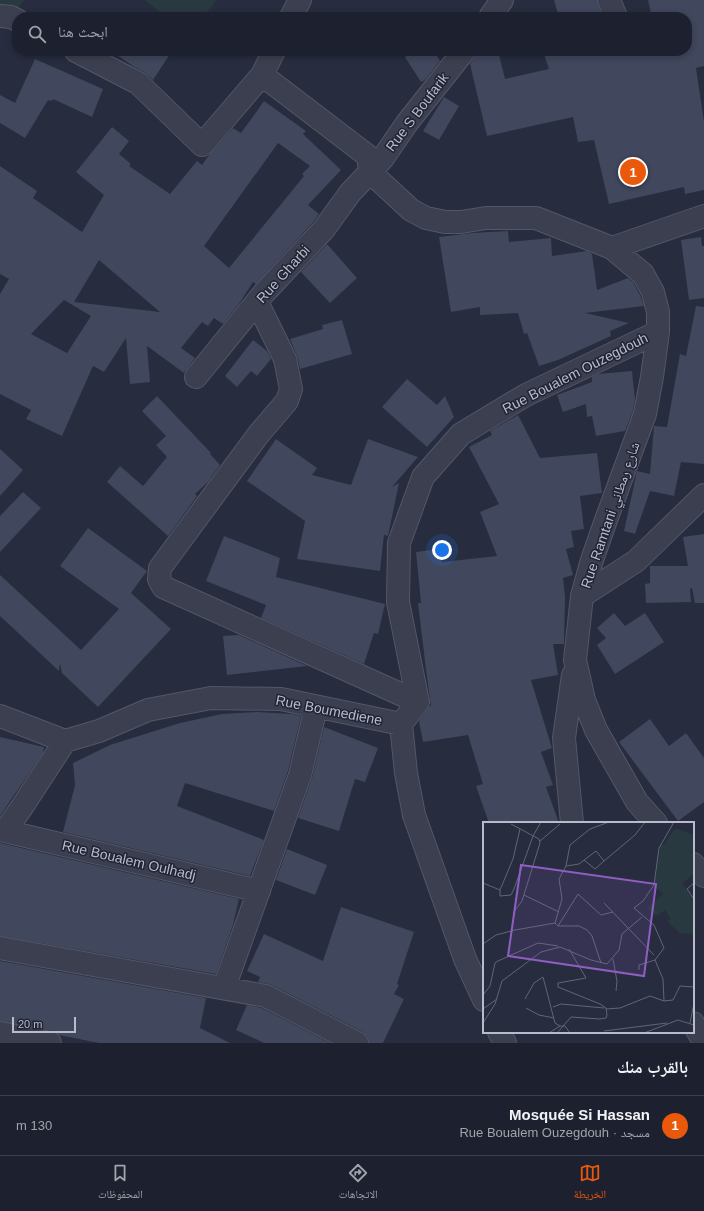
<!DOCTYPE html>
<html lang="ar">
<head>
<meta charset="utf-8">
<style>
  :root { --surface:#1d212f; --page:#252937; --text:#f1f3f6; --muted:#a0a3aa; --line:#3b3e4b; --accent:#ea580c }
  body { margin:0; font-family:Helvetica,"Noto Naskh Arabic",sans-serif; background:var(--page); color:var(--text); direction:rtl }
  .scale { position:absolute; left:12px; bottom:10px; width:64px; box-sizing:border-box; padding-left:4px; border:2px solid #b7bbca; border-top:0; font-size:11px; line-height:14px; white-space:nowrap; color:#b7bbca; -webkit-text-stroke:3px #202435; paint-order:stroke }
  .you { position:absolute; left:442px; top:550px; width:14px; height:14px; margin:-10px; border:3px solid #fff; border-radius:50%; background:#1a73e8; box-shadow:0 0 0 6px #1a73e833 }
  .badge { display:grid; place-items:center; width:26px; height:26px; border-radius:50%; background:var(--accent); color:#fff; font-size:13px; font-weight:700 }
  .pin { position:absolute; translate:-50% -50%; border:2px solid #fff; box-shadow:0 1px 4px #0006 }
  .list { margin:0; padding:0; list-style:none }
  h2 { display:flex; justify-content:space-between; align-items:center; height:52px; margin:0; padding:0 16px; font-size:17px }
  h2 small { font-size:13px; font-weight:400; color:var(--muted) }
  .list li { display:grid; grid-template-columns:26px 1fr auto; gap:12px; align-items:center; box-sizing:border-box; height:60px; padding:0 16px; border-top:1px solid var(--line) }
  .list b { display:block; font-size:15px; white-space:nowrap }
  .list p { margin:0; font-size:13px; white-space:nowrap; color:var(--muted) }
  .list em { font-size:13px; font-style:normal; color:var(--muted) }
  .icon { flex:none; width:22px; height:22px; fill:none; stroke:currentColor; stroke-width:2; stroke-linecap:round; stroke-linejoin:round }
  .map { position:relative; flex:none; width:704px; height:1043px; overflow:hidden; direction:ltr }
  .search { position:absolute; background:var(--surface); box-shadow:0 2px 6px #0003; left:12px; right:12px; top:12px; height:44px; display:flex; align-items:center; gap:10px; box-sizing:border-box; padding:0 14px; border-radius:16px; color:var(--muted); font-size:15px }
  .sheet { height:112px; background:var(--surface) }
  nav { display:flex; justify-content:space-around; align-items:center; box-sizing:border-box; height:56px; border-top:1px solid var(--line); background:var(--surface); font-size:11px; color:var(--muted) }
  nav a { display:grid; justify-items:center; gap:2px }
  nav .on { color:var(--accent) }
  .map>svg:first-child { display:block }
  .green { fill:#293940 }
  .building { fill:#41475c; fill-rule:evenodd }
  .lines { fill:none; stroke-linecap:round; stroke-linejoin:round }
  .minor-casing { stroke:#535767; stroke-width:24 }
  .minor { stroke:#3b3f4f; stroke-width:22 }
  .labels { text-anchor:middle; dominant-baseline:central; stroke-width:3; stroke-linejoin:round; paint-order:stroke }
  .street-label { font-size:14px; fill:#b7bbca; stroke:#202435 }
  .inset-road { fill:none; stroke:#616577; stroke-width:1 }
  .view { fill:#905ec3; fill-opacity:0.15; stroke:#905ec3; stroke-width:2 }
  .inset-edge { fill:none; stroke:#b7bbca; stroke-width:2 }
</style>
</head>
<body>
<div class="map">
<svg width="704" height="1043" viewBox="0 0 704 1043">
  <rect width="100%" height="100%" fill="#272c3f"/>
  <!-- green -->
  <path class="green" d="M0,0h24l-13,17 -11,-1z
    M145,0h71l-13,17h-37z"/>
  <!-- building -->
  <path class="building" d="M554,0h43l5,17h-43z
    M648,0h56v66l-8,2 8,54v68l-19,4 -1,-7 -75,17 -15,-64 -16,2 -5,-25 -86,19 -17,-72 5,-8 23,-5 7,28 44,-10 -6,-18h144v-34h-35z
    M111,51h61l-19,29 -9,-8 -11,-6z
    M414,51h20l6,10 -15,19 -4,2 -16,-25z
    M35,59l68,30 -11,28 -39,-18 -1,2 -4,-1 -23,38 -25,-15v-28l15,8z
    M444,97l15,9 -20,34 -16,-9z
    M264,101l42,30 -3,3 38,36 -33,35 11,9 -5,7 -58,63 -3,-2 -14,22 -16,20 -9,-6 -6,8 -6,-4 -21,26 14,10 -11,15 -37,-27 3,36 -20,2 -4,-46 -22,34 -11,-6 -31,70 -36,-17 5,-9 -31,-16v-100l9,-15 -9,-5v-108l37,25 -4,7 49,34 22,-37 -28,-23 36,-45 17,14 -10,13 12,10 -2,2 41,28 27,-33 5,4 7,-10 24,-27 8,5zM278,143l32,23 -8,8 2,2 -75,92 -25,-22zM99,260l61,52 -86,-10zM64,300l27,16 -24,37 -36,-19z
    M508,231l1,11 42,-4 1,18 35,-5 5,3 5,36 31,-12 5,4 8,15 3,9 -59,7 44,10 -19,8 1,5 -53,24 -19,6 -12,-33 -3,1 -6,-21 -38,2v-8l-29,5 -12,-75 33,-4z
    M701,237l1,9h2v52l-15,2 -8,-60z
    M327,244l30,34 -27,25 -29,-31z
    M696,306l8,1v157l-23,-2 -7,34 -24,-5 -15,43 -11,-3 13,-60 13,3 4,-48 13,1 13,-73 6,2z
    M342,320l10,34 -52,15 -3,-13 -7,-17 33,-10 -1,-4z
    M253,340l14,11 4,8 -14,17 -6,-5 -14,16 -12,-11z
    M632,371l3,29 -2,11 -8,20 -29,5 -4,-20 -5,1 -1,-13 -23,8 -6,-17 35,-13v-5l6,-3z
    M407,379l30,26 8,-9 9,21 -27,30 -45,-40z
    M157,396l54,57 -1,1 10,11 -12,17 -13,12 2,2 -29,40 -61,-54 13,-16 23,20 24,-29 -11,-12 10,-9 -24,-25z
    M518,415l22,43 57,-5 5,40 -22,3 4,33 -13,2 3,16 -8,2 7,26 -10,3 2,18 -1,48h-11l5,31 -27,5 21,68 -11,4 12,33 -7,2 13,36h-70l-13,-37 7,-2 -15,-49 -45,7 -4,-21 11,-15h1l-5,-36 -8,-67h3l-5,-51 24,-3 2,13 55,-6 -17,-44 19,-8 -30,-57 23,-12 -2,-4z
    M276,439l41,29 -5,7 39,10 17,-46 50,18 -26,30 7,-4 -11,53 -4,-1 -4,36 -83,-12 8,-38 -58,-40z
    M0,449l23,21 -23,26z
    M23,492l18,16 -41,44v-36z
    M88,528l59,43 -16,22 40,36 -73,78 -36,-34 -2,-10 -1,8 -59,-55v-41l81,75 38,-41 -59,-43z
    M704,534v69h-9l-3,-15 -2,1 1,13 -45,1 -1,-19 5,-1v-17h38l-5,-29z
    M224,536l56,22 -4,19 109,27 -7,30 -4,-1 -10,31 -103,-46 5,-13 -60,-24z
    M614,613l11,13 20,-13 19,29 -49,32 -18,-29 9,-7 -9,-10z
    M239,635l68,31 -80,9 -4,-39z
    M257,712l35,2 9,2 -13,55 -14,40 -89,-28 -8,23 87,34 -14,36 -187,-44 12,-47 -2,-22 37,-18 70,-22 42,-9z
    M650,719l19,27 17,-13 18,25v44l-26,19 -59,-79z
    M324,727l54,21 -13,34 -10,-3 -16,52 -41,-13 14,-40z
    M0,737l44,10 -1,6 -43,63z
    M0,843l239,56 -6,26 -17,49 -216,-38z
    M287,849l40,16 -12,30 -39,-15z
    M341,907l73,25 -17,52 2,1 -5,9 10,5 -21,44h-14l-1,-6 -5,-5 -91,-47 -14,-3 2,-5 -13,-6 17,-37 59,27z
    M0,961l206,37 -6,30 30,15h-131l-40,-8 -7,-4 -52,-10z
    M247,1005l15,3 68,35h-66l-28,-13z"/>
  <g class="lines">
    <!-- minor casing -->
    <g class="minor-casing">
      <path id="minor" d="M609,0l7,17
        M0,16l11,1 6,3
        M291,17l9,-17
        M490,17l12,-17
        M76,51l62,32 64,62 60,-70 12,-24
        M262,75l106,81 2,16 41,38 15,8 19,4h16l25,-4h50l76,30 31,26 10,18 5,20v20l-6,45 -7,37 -39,106 -14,40 -10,36 -7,64 9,40 12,30 41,72 19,21
        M612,248l92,-32
        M257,302l28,57 6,30 -4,12 -29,34 -98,133 -1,11 4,8 255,115
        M196,377l68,-84 60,-64 26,-36 33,-35 24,-35 57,-72
        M582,596l54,-35 68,-66
        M418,702l-20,-100 1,-59 24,-66 38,-43 65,-39 132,-63
        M0,716l65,25 34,-10 49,-21 63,-12 70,1 120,25 17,-22
        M401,724l5,49 8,42 51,144 19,41
        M572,823l-8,-85 9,-63
        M0,830l259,61
        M5,831l17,-24 43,-66
        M693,864l11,12
        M0,948l266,48 91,47
        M224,988l76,-213 16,-68
        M693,1023l11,19
        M499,1032l6,11
        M0,1033l50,10"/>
    </g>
    <!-- minor -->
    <use href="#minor" class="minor"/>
  </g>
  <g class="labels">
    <!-- street labels -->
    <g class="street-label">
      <text transform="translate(417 112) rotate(-53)">Rue S Boufarik</text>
      <text transform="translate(283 274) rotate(-48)">Rue Gharbi</text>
      <text transform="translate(575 373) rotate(-27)">Rue Boualem Ouzegdouh</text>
      <text transform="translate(610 515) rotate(-71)">Rue Ramtani شارع رمطاني</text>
      <text transform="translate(329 710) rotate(11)">Rue Boumediene</text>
      <text transform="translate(129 860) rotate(13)">Rue Boualem Oulhadj</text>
    </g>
  </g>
  <!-- overview -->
  <g transform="translate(483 822)">
    <rect width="211" height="211" fill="#272c3f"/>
    <path d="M194,7l17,6v39l-12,9 12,16 -1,35 -13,-1 -7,-6 -6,-6 4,-2 -6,-9 -9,6 -8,-8 15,-14 -9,-9 7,-42 3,2 10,-15z" fill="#293940"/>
    <path class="inset-road" d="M28,2l28,15 1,4 -18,58 -9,12M37,7l-7,30 -13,31v6l11,-1 3,-6 19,-53 8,-14M57,19l20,-17M101,38l11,9 9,-8M83,44l13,-2 17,-13 8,10 31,-26 10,-13M0,61l17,7M211,61l-7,6 7,10M41,73l35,17M121,81l50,52M75,104l-3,-3 7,-24 -3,-20 7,-13 4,-21 20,-16 19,-7M75,104l20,-32 23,21 12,-3M75,104h21l8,4 5,6 9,27M0,122l13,-9 19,-5 40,-7M130,137l4,22 -1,10M156,148v-5l16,-5M0,173l7,-9 5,-23 3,-2 40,-18 20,3M42,177l9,-16 9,-6 12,46 5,3M181,179l-1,-22 -8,-19 9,-12 -10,-23 -20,-17 9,-7 11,-16 5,-37 15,-26M181,179l9,-1 7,-14 14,1M70,185l8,-3 43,4M43,186l13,7 15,3M0,187l14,-10M123,187l14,-1 30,-12 14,5M0,201l12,-19 7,-23 39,-29 19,-5 31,13 16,4 12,-14 3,-16 20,-17M207,201l4,-20M121,209l63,-8M66,211l11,-7h5l5,7M74,211l14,-16 29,2 6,-1 1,-3 -1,-7 -6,-4 -42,-17v-4l28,-5 -17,-29M161,211l34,-13 16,5"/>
    <path class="view" d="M38,43l135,19 -12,92 -136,-20z"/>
    <rect width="211" height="211" class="inset-edge"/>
  </g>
</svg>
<div class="scale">20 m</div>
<div class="you"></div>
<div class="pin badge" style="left:633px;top:172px">1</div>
<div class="search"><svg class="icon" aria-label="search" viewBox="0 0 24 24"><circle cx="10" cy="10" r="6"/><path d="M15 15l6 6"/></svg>ابحث هنا</div>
</div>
<section class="sheet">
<h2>بالقرب منك<small></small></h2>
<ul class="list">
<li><span class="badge">1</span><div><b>Mosquée Si Hassan</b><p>مسجد · Rue Boualem Ouzegdouh</p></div><em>130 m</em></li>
</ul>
</section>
<nav>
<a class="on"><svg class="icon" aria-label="map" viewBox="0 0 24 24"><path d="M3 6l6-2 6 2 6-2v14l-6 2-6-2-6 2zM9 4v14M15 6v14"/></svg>الخريطة</a>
<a><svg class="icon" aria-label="directions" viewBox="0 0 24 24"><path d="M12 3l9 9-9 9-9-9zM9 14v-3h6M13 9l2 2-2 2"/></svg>الاتجاهات</a>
<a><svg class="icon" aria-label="saved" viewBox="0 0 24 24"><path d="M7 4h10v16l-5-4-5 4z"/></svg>المحفوظات</a>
</nav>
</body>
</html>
